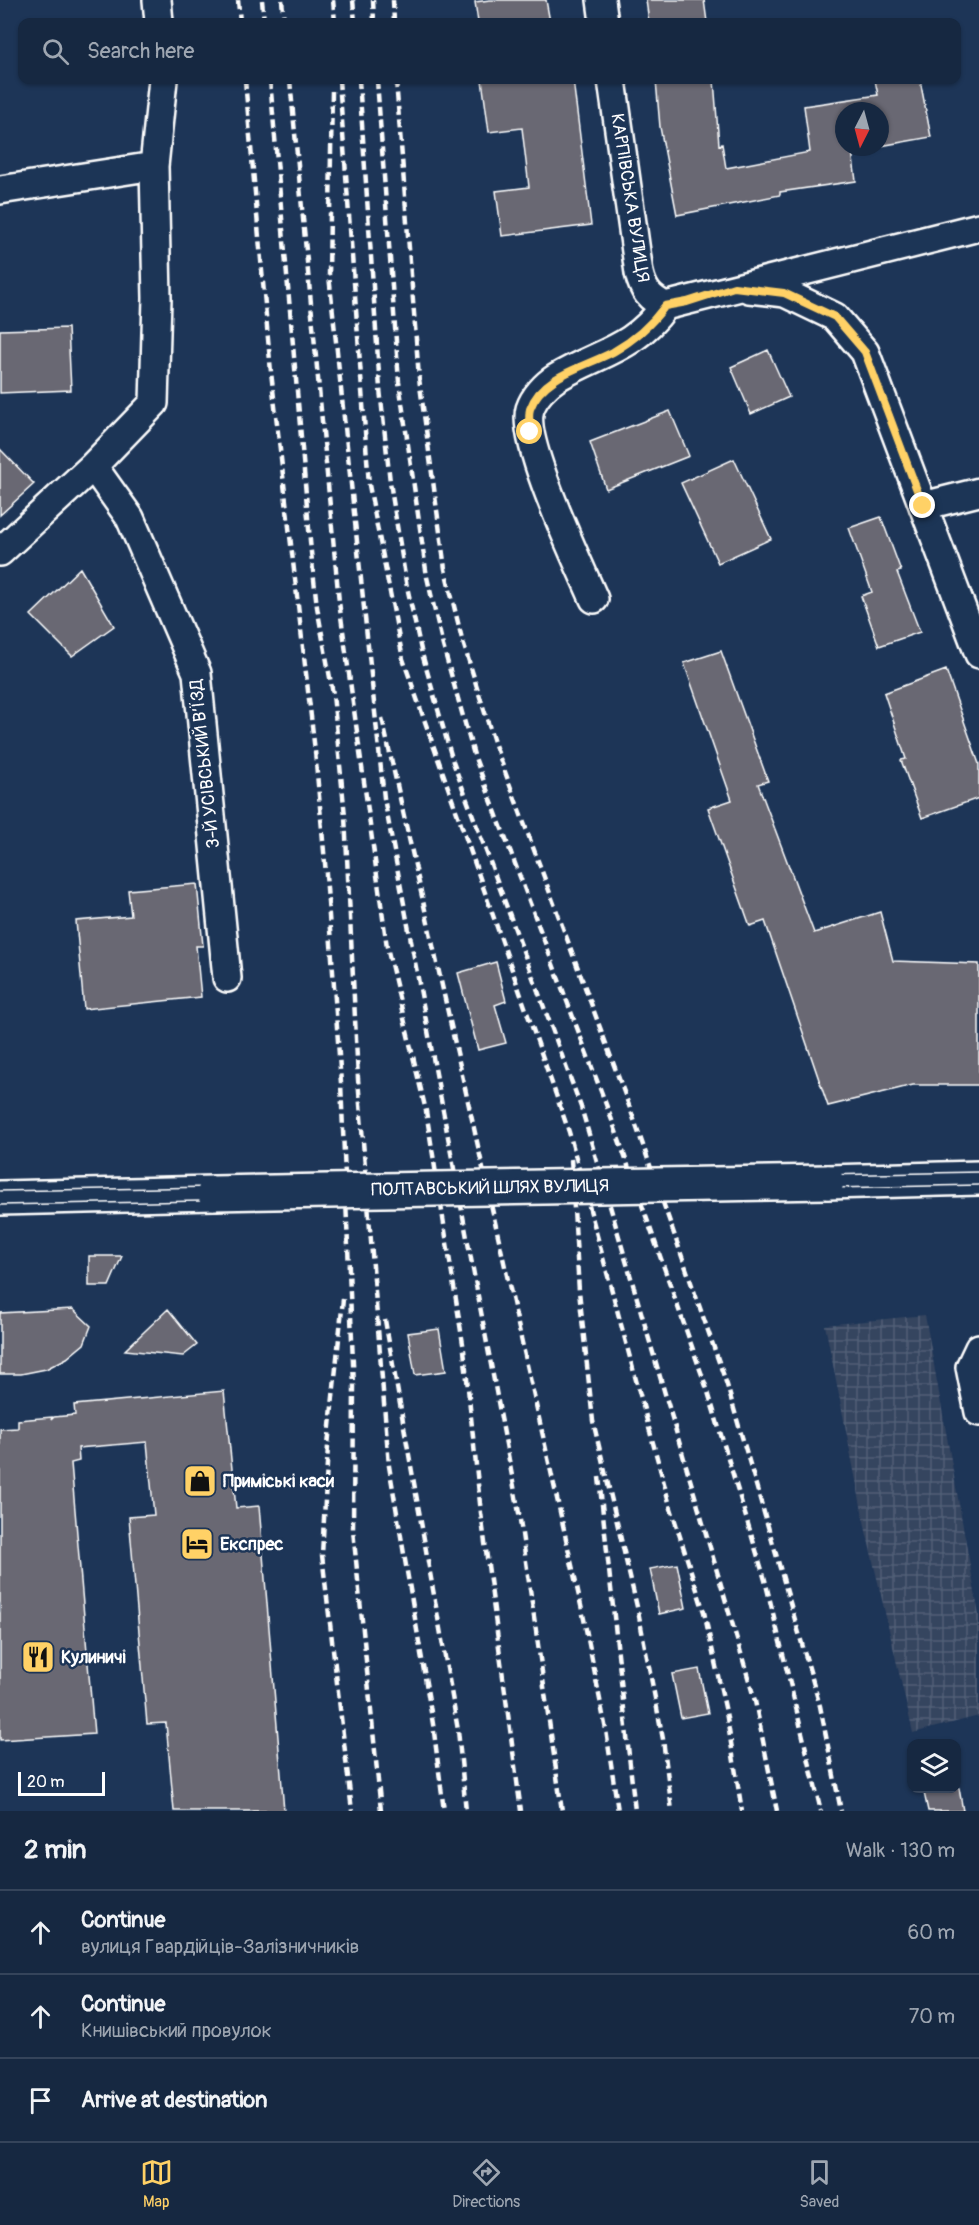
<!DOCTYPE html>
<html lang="en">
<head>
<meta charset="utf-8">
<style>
  :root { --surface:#162841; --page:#23344c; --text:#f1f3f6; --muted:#9ea6b1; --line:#35445a; --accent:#ffd166 }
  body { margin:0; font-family:Pangolin,sans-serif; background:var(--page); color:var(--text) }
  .controls { position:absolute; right:18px; bottom:18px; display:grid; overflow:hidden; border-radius:12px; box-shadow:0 2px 4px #0004 }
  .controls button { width:54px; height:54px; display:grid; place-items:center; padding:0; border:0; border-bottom:2px solid var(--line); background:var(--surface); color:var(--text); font:30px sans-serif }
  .compass { position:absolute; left:835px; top:102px; width:54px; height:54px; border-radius:50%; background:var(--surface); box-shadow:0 2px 4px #0004; rotate:186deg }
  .scale { position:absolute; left:18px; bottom:15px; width:87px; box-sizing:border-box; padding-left:6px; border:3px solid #fff; border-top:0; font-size:16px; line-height:21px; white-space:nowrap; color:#fff; -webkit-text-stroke:4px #1d3557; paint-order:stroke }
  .stop { position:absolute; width:18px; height:18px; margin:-14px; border:4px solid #ffd166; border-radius:50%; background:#fff }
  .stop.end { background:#ffd166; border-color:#fff; box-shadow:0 2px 6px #0008 }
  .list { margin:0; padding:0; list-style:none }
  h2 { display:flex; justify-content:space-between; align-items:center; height:78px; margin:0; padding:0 24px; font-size:26px }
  h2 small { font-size:20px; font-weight:400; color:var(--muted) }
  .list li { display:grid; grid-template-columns:39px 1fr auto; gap:18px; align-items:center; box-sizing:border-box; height:84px; padding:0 24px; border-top:2px solid var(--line) }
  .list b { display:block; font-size:22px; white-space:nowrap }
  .list p { margin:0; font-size:20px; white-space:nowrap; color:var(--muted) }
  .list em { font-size:20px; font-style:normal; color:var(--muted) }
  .icon { flex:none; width:33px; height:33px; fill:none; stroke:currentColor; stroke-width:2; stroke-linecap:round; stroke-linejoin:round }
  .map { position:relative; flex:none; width:979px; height:1811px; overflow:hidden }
  .search { position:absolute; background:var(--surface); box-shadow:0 2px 4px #0004; left:18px; right:18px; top:18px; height:66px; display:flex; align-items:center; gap:15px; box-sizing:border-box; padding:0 21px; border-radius:12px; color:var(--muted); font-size:22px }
  .sheet { height:330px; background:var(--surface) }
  nav { display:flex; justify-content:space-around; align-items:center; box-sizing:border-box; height:84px; border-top:2px solid var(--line); background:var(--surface); font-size:16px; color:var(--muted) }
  nav a { display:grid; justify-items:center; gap:3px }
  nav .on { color:var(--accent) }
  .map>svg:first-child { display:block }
  .industrial { fill:url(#industrial-grid) }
  .building { fill:#696873; stroke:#fff; stroke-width:1.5 }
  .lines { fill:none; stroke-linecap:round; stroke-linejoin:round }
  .street-casing { stroke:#fff; stroke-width:32 }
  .primary-casing { stroke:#fff; stroke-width:38 }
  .street { stroke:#1d3557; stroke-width:27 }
  .primary { stroke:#1d3557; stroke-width:33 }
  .tram { stroke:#fff; stroke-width:1.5 }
  .rail { stroke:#fff; stroke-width:4.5; stroke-dasharray:9 4.5; stroke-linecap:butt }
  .primary-bridge-casing { stroke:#fff; stroke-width:38; stroke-linecap:butt }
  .primary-bridge { stroke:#1d3557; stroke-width:33 }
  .route { stroke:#ffd166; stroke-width:8 }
  .labels { text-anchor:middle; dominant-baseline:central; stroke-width:5; stroke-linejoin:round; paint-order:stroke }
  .street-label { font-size:18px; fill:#fff; stroke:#1d3557 }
  .poi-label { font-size:18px; font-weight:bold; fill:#fff; stroke:#1d3557; text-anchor:start }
</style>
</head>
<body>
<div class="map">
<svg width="979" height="1811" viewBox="0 0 979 1811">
  <defs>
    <pattern id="industrial-grid" width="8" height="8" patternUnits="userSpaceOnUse" patternTransform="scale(1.5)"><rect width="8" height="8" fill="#34445f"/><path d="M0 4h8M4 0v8" fill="none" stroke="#526077"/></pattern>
  </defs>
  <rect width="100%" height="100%" fill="#1d3557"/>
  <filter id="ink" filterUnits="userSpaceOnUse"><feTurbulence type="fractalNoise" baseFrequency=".0167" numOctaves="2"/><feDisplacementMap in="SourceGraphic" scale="12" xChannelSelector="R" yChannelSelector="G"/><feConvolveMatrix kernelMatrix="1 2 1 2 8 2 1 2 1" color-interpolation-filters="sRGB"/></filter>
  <g filter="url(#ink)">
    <!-- industrial -->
    <path class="industrial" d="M925,1315l54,300v101l-66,17 -47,-202 -41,-206z"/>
    <!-- building -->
    <path class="building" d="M490,0h56l4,22h-72l-3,-20z
      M646,0h58l3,22h-58z
      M482,80h91l18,145 -89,11 -6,-45 33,-4 -7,-59 -33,4z
      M656,80h58l5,65 3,-1 4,24 84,-16 -6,-46 74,-11 -3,-15h45l11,57 -51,9v-35h-36v36h31l-23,4 4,30 -76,11v3l-103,20 -17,-88z
      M68,328l3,62 -71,3v-63z
      M768,350l21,47 -38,17 -20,-47z
      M670,411l19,45 -83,33 -16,-47z
      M0,449l34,35 -34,31z
      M734,459l37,80 -53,24 -37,-80z
      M881,517l20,54 -4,1 23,60 -41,14 -18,-50 11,-4 -23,-64z
      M80,568l34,58 -42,30 -41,-41z
      M721,651l47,130 -10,3 56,149 66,-21 13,49 86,3v121h-66l-85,21 -63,-185 -15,5 -42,-118 24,-8 -48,-137z
      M946,670l33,94v34l-57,20 -21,-58 5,-1 -22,-66z
      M197,884l6,62h-7l5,51 -117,12 -8,-88 55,-5 -3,-26z
      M496,962l10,39 -11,4 11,38 -28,7 -20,-77z
      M89,1256h33l-13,30h-20z
      M73,1309l18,17 -7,18 -17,14 -21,11 -25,5h-21v-61z
      M168,1309l29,36 -14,11 -58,-6z
      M439,1329l7,42 -31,4 -7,-42z
      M224,1391l12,117 23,-2 25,305h-110l-8,-88 -19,1 -18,-207 25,-2 -7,-73 -69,6 1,13 -8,2 23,271 -94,6v-311l18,-1v-8l34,-3 -1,3 3,-3 21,-2 -1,-10z
      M677,1564l9,44 -27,6 -9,-45z
      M699,1669l9,44 -27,5 -9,-44z
      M923,1788h36l4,23h-35z"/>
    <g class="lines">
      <!-- street casing -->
      <g class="street-casing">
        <path id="street" d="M157,0l2,22
          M601,0l3,22
          M612,80l27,193c4,17 10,25 26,33
          M0,190l154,-24
          M749,289l36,4 50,24 30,35 114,302
          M93,466l37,52 67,155 30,305
          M923,506l56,-14
          M0,552l93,-86 61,-63 3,-105 -3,-132 9,-86
          M594,599c-15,-35 -74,-158 -64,-190 4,-12 15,-24 26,-31 43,-26 76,-27 109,-72l314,-79
          M979,1348l-9,19 9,45"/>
      </g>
      <!-- primary casing -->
      <g class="primary-casing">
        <path id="primary" d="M827,1182l152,-4
          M0,1198l214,-5"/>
      </g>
      <!-- street -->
      <use href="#street" class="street"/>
      <!-- primary -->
      <use href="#primary" class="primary"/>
      <!-- tram -->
      <path class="tram" d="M0,1191l979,-19
        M0,1205l979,-20"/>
      <!-- rail -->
      <path class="rail" d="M238,0l2,22
        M262,0l2,22
        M282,0l2,22
        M333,0l2,22
        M353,0l2,22
        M373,0l1,22
        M393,0l1,22
        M245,80l26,292 44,379 11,123 15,209 13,303 -1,144 28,281
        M270,80l41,472 6,55 16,87 12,122 13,263 31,387 44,258 11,87
        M290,80l49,522 48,345 39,164 38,239 17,163 40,298
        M339,80l30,405 34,174 166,473 100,370 35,110 22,100 16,99
        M359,80l21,309 10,93 16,100 15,68 32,112 128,345 174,594 22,110
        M377,80l22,302 28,195 16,69 31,109 139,368 95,269 57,188 56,231
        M396,80l23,298 26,191 17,70 33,106 136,366 96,274 93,321 21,105
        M332,91l-3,184 55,523 135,715 43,298
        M382,718l202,901 22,111 12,81
        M571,1159l8,132 14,130 45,190 25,128 9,72
        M343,1299l-15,147 -6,109 30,256
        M385,1320l73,410 8,81
        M599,1477l36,334"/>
      <!-- primary-bridge casing -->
      <g class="primary-bridge-casing">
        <path id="primary-bridge" d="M214,1193l613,-11"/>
      </g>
      <!-- primary-bridge -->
      <use href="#primary-bridge" class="primary-bridge"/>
    </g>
  </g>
  <g class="lines" filter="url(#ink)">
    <!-- route -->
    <path class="route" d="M530,432c0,-7 -2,-17 0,-23 12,-34 55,-42 83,-57 21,-12 38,-27 52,-46l22,-4 47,-15 50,6 51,24 30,35 58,154"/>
  </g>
  <!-- icons -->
  <defs>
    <g id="shop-square" transform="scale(1.725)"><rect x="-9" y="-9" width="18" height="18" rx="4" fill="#ffd166" stroke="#1d3557"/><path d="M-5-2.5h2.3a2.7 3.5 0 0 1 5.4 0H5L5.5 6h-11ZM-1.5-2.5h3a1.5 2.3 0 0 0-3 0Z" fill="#111"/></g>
    <g id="hotel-square" transform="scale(1.725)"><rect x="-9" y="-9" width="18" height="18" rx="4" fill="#ffd166" stroke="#1d3557"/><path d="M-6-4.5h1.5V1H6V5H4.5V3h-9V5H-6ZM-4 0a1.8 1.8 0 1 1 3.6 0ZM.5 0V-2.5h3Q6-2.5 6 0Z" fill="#111"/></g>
    <g id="restaurant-square" transform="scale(1.725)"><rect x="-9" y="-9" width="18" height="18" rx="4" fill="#ffd166" stroke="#1d3557"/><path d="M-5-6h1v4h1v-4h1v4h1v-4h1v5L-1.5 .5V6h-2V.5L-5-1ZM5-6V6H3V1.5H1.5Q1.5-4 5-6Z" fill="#111"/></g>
  </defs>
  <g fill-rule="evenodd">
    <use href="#shop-square" x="200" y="1481"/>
    <use href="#hotel-square" x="197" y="1544"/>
    <use href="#restaurant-square" x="38" y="1657"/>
  </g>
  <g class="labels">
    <!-- street labels -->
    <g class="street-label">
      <text transform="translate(630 198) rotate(81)">КАРПІВСЬКА ВУЛИЦЯ</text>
      <text transform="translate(205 764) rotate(-96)">3-Й УСІВСЬКИЙ В’ЇЗД</text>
      <text transform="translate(490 1188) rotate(-1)">ПОЛТАВСЬКИЙ ШЛЯХ ВУЛИЦЯ</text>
    </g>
    <!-- poi labels -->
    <g class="poi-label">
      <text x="223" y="1481">Приміські каси</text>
      <text x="220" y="1544">Експрес</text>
      <text x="61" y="1657">Кулиничі</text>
    </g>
  </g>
</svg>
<div class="controls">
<button><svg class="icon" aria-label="layers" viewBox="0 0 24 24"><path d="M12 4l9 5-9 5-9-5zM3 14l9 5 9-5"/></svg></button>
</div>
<svg class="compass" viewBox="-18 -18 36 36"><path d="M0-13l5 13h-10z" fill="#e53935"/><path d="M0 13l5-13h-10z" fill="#9ea6b1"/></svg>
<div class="scale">20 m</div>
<div class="stop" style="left:530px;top:432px"></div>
<div class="stop end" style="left:923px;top:506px"></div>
<div class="search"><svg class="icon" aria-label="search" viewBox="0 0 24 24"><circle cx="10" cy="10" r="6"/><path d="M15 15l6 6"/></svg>Search here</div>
</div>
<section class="sheet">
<h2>2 min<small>Walk · 130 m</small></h2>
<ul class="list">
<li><svg class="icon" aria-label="ahead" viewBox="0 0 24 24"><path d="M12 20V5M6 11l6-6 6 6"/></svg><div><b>Continue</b><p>вулиця Гвардійців-Залізничників</p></div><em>60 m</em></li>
<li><svg class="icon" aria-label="ahead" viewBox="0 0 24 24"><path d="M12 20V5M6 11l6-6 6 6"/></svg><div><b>Continue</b><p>Книшівський провулок</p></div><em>70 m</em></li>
<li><svg class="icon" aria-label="arrive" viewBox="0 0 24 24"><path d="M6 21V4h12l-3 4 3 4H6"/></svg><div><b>Arrive at destination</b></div></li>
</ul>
</section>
<nav>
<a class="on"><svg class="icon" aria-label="map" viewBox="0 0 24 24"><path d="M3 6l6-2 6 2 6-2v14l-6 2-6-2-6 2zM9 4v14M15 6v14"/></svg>Map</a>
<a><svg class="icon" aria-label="directions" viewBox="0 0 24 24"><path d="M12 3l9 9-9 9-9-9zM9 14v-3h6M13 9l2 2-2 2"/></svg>Directions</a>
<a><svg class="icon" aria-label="saved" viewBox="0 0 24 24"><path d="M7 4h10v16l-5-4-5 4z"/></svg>Saved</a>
</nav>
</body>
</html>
